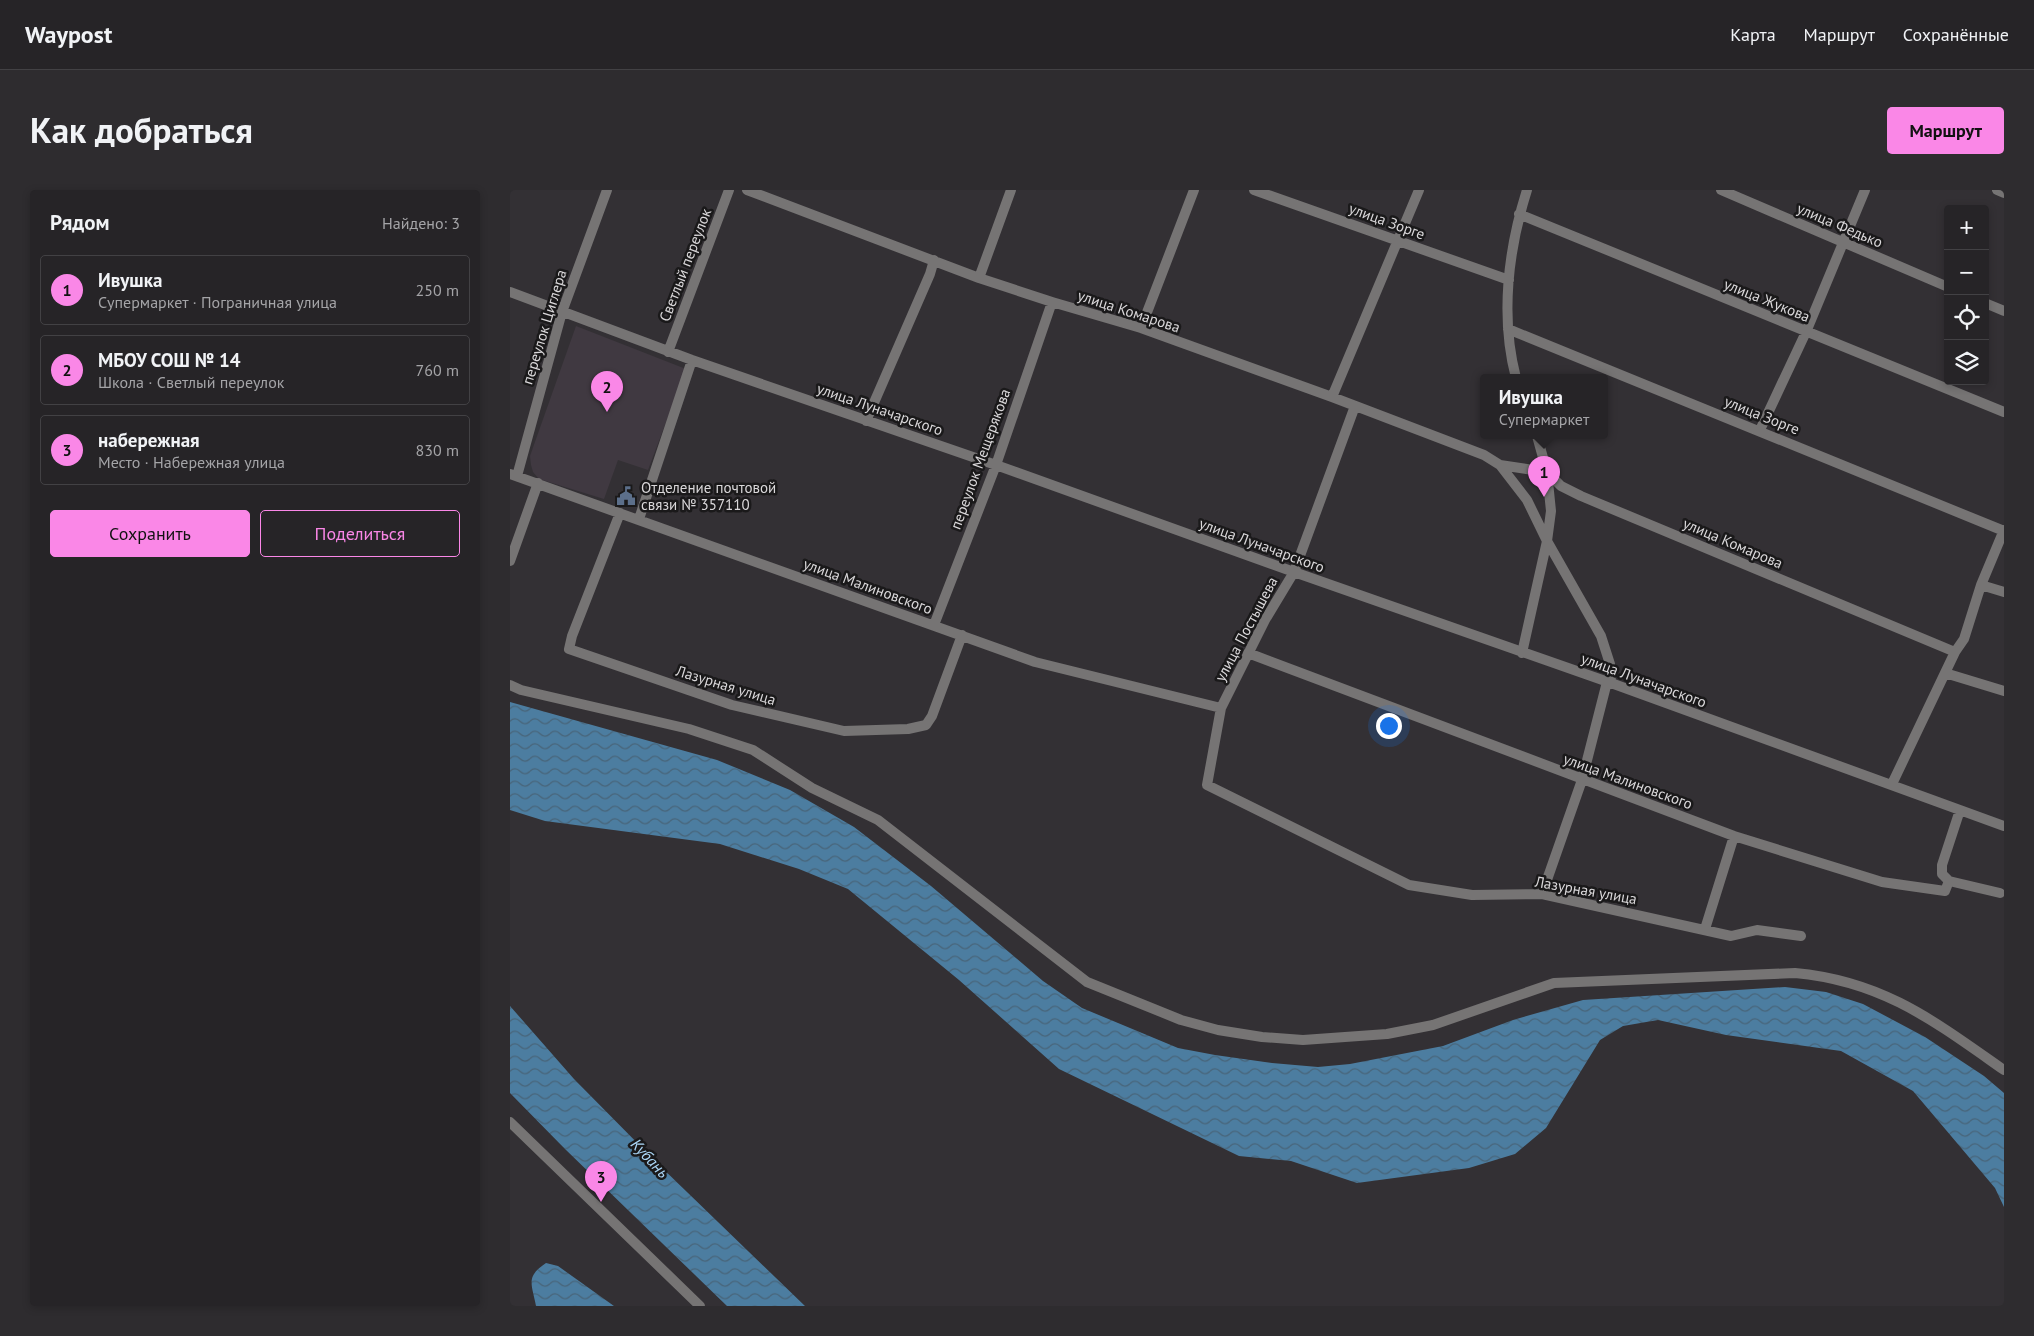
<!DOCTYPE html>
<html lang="ru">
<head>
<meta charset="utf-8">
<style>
  :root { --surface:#262427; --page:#2e2c2f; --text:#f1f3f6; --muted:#a4a4a7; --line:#424144; --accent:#fa87e7 }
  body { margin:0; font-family:"PT Sans",sans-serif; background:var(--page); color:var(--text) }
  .controls { position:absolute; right:15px; top:15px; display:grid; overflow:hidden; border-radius:5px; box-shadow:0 2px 8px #0003 }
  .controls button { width:45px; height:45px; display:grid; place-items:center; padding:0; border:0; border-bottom:1px solid var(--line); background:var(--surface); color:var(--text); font:25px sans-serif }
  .you { position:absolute; left:878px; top:535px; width:18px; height:18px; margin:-12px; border:4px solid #fff; border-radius:50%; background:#1a73e8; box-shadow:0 0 0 8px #1a73e833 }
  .badge { display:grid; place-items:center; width:32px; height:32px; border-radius:50%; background:var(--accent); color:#111; font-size:16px; font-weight:700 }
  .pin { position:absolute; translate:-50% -41px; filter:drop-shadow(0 1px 2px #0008) }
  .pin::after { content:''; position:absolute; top:26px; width:18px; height:15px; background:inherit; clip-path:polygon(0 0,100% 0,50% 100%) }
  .popup { position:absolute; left:970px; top:184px; width:128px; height:65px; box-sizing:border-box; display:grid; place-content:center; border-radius:5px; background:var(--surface); filter:drop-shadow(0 1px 4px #0005); font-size:16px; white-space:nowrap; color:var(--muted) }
  .popup b { font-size:19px; color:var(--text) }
  .popup::after { content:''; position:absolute; left:50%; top:100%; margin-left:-10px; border:10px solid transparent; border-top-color:var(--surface) }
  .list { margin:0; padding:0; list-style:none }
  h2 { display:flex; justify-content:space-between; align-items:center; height:65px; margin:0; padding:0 20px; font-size:21px }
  h2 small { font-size:16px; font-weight:400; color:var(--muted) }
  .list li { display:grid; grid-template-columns:32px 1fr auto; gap:15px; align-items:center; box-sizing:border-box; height:70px; margin:0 10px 10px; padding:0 10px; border:1px solid var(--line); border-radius:5px }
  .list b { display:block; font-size:19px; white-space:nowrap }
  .list p { margin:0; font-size:16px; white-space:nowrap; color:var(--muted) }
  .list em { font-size:16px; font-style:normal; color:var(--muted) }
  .actions { display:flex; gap:10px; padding:15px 20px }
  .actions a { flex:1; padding:11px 0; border:1px solid var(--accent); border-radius:5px; text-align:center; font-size:18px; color:var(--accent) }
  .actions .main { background:var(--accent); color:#111 }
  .icon { flex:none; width:28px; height:28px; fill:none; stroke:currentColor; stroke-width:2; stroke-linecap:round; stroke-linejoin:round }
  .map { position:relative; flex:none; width:1494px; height:1116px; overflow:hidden; border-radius:5px }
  header { display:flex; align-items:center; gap:30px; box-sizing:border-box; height:70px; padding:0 25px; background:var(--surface); border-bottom:1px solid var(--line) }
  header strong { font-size:24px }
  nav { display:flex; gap:28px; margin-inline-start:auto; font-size:18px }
  .intro { display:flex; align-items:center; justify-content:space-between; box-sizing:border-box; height:120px; padding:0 30px }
  h1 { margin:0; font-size:35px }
  .button { padding:12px 22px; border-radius:5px; background:var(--accent); color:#111; font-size:18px; font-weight:700 }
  main { display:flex; gap:30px; padding:0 30px }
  aside { flex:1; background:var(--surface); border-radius:5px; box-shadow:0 2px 8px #0003 }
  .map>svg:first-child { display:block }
  .built { fill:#403941 }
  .water { fill:url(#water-waves) }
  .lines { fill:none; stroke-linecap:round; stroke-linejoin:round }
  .minor { stroke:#767474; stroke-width:10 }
  .labels { text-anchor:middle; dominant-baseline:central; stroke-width:5; stroke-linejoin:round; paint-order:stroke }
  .street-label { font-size:15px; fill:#dad8da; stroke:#1a191a }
  .poi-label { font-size:15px; fill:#dad8da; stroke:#1a191a; text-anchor:start }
  .water-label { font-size:16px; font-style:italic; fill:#a9d4f4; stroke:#1a191a }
</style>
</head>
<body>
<header>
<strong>Waypost</strong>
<nav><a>Карта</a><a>Маршрут</a><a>Сохранённые</a></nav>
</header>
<div class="intro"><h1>Как добраться</h1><a class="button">Маршрут</a></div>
<main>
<aside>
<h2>Рядом<small>Найдено: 3</small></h2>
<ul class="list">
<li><span class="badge">1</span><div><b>Ивушка</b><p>Супермаркет · Пограничная улица</p></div><em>250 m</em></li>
<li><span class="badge">2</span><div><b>МБОУ СОШ № 14</b><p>Школа · Светлый переулок</p></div><em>760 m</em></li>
<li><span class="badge">3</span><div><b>набережная</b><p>Место · Набережная улица</p></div><em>830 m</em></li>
</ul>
<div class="actions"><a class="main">Сохранить</a><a>Поделиться</a></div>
</aside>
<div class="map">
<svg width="1494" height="1116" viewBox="0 0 1494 1116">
  <defs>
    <pattern id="water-waves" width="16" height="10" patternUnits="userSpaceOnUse" patternTransform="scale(1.25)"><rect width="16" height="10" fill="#4c7da0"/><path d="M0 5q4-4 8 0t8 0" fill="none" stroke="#48657a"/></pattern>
  </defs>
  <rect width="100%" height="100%" fill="#333034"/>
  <!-- built -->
  <path class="built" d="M66,136l110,43 -38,101 -30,-10 -14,39 -65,-20 -6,-7 -2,-7 -1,-9z"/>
  <!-- water -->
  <path class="water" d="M0,512l207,58 73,30 64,37 77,59 112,95 39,27 96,40 37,7 57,8 46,4 32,-3 93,-18 70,-26 70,-20 202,-13 41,5 37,12 62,33 59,39 20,17v114l-9,-19 -82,-97 -72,-40 -115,-16 -68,-15 -35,6 -23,14 -54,88 -31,26 -46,14 -112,15 -66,-22 -52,-5 -180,-87 -100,-89 -111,-91 -49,-20 -79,-25 -175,-23 -35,-11z
    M0,816l64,73 83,84 148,143h-78l-162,-157 -55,-56z
    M36,1073l12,3 56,40h-78c-4,-22 -11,-29 10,-43z"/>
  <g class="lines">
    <!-- minor -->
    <path class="minor" d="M237,0l232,88 73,24 89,26 191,69 152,58 16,10 27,35 20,41 54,95 9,28 1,19
      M744,0l255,90
      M1211,0l227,97
      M1487,0l7,3
      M1009,24l485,198
      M469,88l32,-88
      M0,102l182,68 304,105 298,107 317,111 393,143
      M1475,113l19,8
      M631,138l53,-138
      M998,139l496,202
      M158,162l61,-162
      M1006,188c-16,-61 -8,-128 11,-188
      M822,207l87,-207
      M845,216l-61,166 -29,48 -44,88 -14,77 202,100 63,10 70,-1 189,42 26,-6 44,6
      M356,231l64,-147 4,-14
      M1250,240l46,-98 59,-142
      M990,275l47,7 14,14 20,10 374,156
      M0,284l525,188 186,46
      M7,286l45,-164 45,-122
      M110,323l-48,123 -3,13 163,56 112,26 64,-2 18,-4 6,-9 30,-81
      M129,329l53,-159
      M0,371l28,-78
      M1471,395l23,7
      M424,435l62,-160 56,-163
      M738,463l486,183 148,46 63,9 4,-10 51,12
      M1012,463l25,-112 4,-30 -4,-39 -10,-36
      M1435,483l59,18
      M0,495l11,5 168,39 64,21 59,38 66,32 209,162 94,38 37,10 44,7 41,3 84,-6 46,-9 121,-42 241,-10c88,8 139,48 209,97
      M1382,594l63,-132 9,-13 17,-54 23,-55
      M1439,691l-7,-7v-9l18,-55
      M1032,704l40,-114 25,-98
      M1195,739l29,-93
      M0,932l190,184"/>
  </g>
  <!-- icons -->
  <defs>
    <g id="civic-bare" transform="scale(1.5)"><path d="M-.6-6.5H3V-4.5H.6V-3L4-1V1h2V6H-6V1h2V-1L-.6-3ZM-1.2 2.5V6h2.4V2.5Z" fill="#5c6f8a" stroke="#1a191a" stroke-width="2.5" paint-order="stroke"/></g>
  </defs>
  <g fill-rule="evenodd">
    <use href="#civic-bare" x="116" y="306"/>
  </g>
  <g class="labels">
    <!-- street labels -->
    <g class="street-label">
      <text transform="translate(877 31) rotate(20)">улица Зорге</text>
      <text transform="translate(1330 35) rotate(23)">улица Федько</text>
      <text transform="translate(175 75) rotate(-69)">Светлый переулок</text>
      <text transform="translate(1257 110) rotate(22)">улица Жукова</text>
      <text transform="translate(619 121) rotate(18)">улица Комарова</text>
      <text transform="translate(34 137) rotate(-73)">переулок Циглера</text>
      <text transform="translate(370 219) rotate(19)">улица Луначарского</text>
      <text transform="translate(1252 225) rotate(22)">улица Зорге</text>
      <text transform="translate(470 269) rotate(-70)">переулок Мещерякова</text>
      <text transform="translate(1223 353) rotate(23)">улица Комарова</text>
      <text transform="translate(752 355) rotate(20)">улица Луначарского</text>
      <text transform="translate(358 396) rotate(20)">улица Малиновского</text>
      <text transform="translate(736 439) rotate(-62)">улица Постышева</text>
      <text transform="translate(1134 490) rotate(20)">улица Луначарского</text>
      <text transform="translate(216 495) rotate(17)">Лазурная улица</text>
      <text transform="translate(1118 591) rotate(20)">улица Малиновского</text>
      <text transform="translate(1076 700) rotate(10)">Лазурная улица</text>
    </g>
    <!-- poi labels -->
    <g class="poi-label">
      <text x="131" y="297">Отделение почтовой<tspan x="131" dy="17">связи № 357110</tspan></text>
    </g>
    <!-- water labels -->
    <g class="water-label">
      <text transform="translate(140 968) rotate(47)">Кубань</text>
    </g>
  </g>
</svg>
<div class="controls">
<button>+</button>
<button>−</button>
<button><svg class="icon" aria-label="locate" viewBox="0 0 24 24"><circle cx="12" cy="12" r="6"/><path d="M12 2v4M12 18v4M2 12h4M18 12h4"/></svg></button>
<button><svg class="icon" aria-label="layers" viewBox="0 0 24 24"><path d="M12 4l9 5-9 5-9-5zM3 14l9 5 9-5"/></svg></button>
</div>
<div class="you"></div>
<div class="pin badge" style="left:1034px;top:307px">1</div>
<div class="popup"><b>Ивушка</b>Супермаркет</div>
<div class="pin badge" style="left:97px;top:222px">2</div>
<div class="pin badge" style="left:91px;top:1012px">3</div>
</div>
</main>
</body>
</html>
